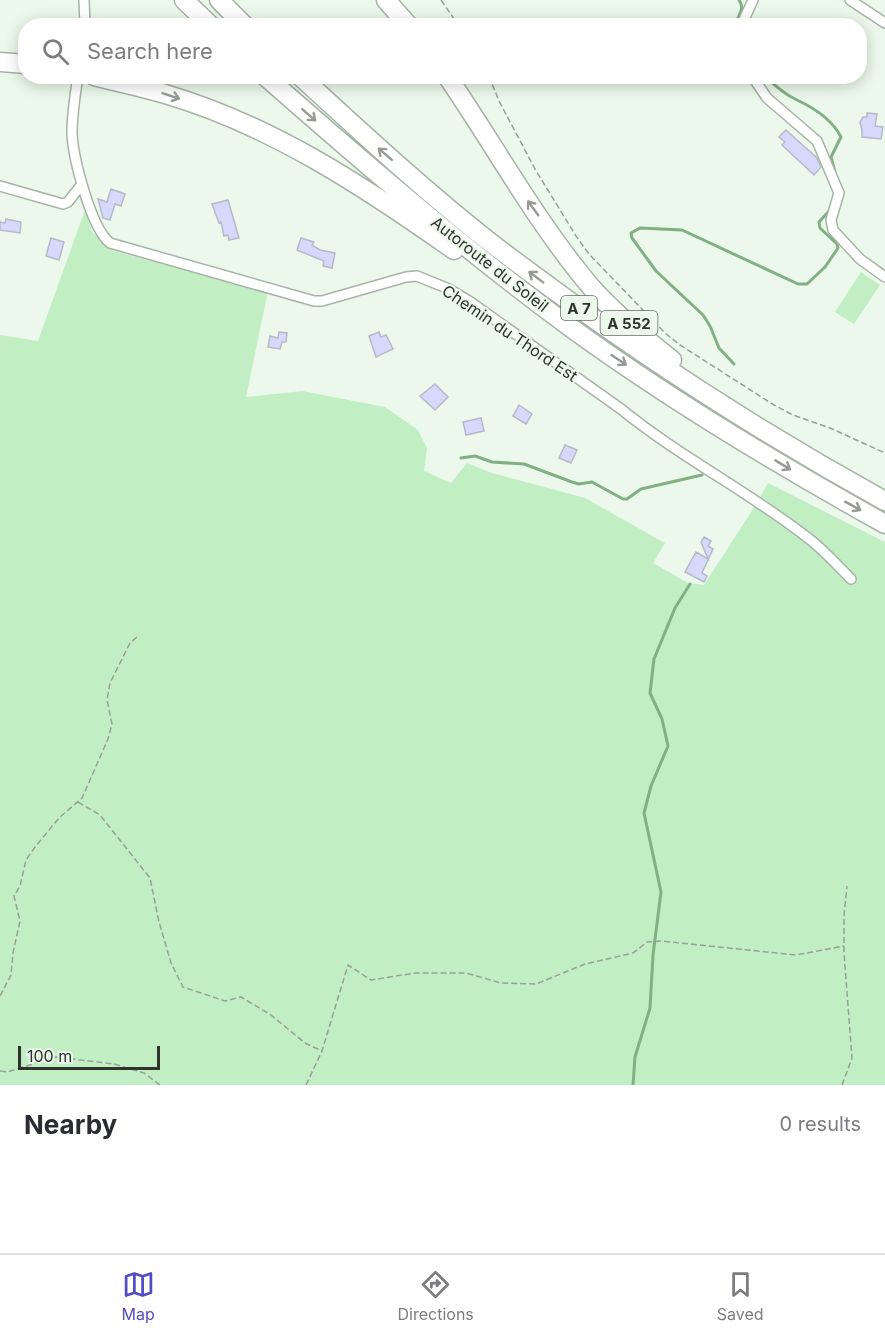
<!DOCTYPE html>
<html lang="en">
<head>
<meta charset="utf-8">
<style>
  :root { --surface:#fff; --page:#f7f7f7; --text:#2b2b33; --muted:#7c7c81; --line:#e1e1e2; --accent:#534cc4 }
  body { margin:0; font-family:Inter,sans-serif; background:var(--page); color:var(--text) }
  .scale { position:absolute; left:18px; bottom:15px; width:142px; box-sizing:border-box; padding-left:6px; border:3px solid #2e332e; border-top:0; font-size:16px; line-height:21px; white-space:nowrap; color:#2e332e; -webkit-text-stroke:4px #ebf8eb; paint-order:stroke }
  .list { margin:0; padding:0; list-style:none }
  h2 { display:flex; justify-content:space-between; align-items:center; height:78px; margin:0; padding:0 24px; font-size:26px }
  h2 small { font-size:20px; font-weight:400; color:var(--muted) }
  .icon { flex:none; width:33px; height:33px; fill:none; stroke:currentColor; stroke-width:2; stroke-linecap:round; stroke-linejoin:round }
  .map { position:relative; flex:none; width:885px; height:1085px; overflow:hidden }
  .search { position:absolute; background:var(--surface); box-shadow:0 3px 15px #0003; left:18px; right:18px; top:18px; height:66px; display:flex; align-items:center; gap:15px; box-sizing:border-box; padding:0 21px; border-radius:24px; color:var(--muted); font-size:22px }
  .sheet { height:168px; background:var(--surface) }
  nav { display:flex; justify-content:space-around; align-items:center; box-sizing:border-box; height:84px; border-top:2px solid var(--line); background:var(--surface); font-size:16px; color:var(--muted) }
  nav a { display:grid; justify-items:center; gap:3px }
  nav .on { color:var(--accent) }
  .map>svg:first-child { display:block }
  .green { fill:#c2eec3 }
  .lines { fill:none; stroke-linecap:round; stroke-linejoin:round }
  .stream { stroke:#82af83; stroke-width:3 }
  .building { fill:#d5d9fc; stroke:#b7b9c8; stroke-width:1.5 }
  .minor-casing { stroke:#a7b3a7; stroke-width:12 }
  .motorway-casing { stroke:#a7b3a7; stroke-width:21 }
  .path { stroke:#97a097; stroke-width:1.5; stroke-dasharray:6 3; stroke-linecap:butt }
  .minor { stroke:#fff; stroke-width:9 }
  .motorway { stroke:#fff; stroke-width:18 }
  .oneway { stroke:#969996 }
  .labels { text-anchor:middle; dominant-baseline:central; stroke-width:4.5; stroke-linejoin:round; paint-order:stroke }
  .shield { fill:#ebf8eb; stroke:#676e67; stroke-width:1.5 }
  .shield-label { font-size:15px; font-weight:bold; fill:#2e332e }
  .street-label { font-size:16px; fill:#2e332e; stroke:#ebf8eb }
</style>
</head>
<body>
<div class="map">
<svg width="885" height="1085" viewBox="0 0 885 1085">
  <rect width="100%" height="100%" fill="#ebf8eb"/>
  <!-- green -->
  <path class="green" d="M85,210l7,22 21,19 155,40 -22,106 56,-6 83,16 33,23 9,18 -3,23 27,12 16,-20 25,10 93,25 80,45 -12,20 35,20 16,2 51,-79 13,-23 117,59v543h-885v-750l38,6z
    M861,272l19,13 -26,39 -19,-12z"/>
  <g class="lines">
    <!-- stream -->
    <path class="stream" d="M735,26c2,-10 11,-16 4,-26
      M765,76c9,9 21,19 32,24 17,8 35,19 44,37l-10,20 4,15
      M734,364l-15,-16 -9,-22 -7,-11 -47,-44 -24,-33 -1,-5 9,-5 42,2 116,54h9l18,-17 13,-19 -1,-4 -17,-16 -1,-6 11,-12
      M461,458l14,-2 17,6 32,2 48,18 7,2 13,-2 31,17h4l14,-10 61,-14
      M633,1085l2,-28 15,-49 3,-53 8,-63 -17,-79 7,-27 17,-40 -6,-27 -12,-26 4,-34 21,-51 15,-24"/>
  </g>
  <!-- building -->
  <path class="building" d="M867,113l10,1 -2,12 8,1 -2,12 -19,-2v-7l-2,-8 3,-5h4z
    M786,130l30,27 5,10 -7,8 -32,-30 3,-3 -6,-5z
    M111,189l14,5 -4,12 -6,-2 -5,16 -7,-2 -5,-19 9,3z
    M228,200l11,38 -10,2 -1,-5 -4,1 -3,-14 -2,1 -7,-19z
    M6,219l15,3 -1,11 -20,-3v-8l5,1z
    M51,238l13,4 -5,18 -13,-4z
    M301,238l13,4 -2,3 8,5 15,3 -3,15 -9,-2 1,-5 -27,-11z
    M279,332l8,1 -1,9h-4l-2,7 -12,-2 2,-11 8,2z
    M379,332l2,5 5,-2 7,14 -17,8 -7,-21z
    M435,384l13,13 -13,13 -15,-14z
    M519,405l13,9 -6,10 -13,-8z
    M481,418l3,13 -18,4 -3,-13z
    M565,445l12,5 -6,13 -12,-5z
    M704,537l7,4 -3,5 5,3 -11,24 5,3 -3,6 -19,-10 11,-20 12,7 -7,-17z"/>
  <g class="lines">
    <!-- minor casing -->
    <g class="minor-casing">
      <path id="minor" d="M84,0l1,26
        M850,0l35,23
        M741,26l12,-26
        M78,76c-3,19 -6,38 -6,57 1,25 19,95 38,110l204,58h8l84,-24 11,-1 32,13 20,12 152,108c59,48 127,82 187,129 16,12 29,27 43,41
        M752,76l15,22 50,43 22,52 -8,27 2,10 27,29 25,18
        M0,186l63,18 5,-2 14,-18"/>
    </g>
    <!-- motorway casing -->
    <g class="motorway-casing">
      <path id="motorway" d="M184,0l27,26
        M219,0l26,26
        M386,0l23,26
        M0,62l26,2
        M94,76c23,6 48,11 71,18 106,31 200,93 289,156
        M265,76c99,87 199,173 305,251 100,73 207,137 315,197
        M300,76c62,57 125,115 191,167 125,96 256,182 394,258
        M447,76c48,70 89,146 144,211 24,27 53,51 81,73"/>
    </g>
    <!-- path -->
    <path class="path" d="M441,0l18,26
      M489,76l10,25 36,68 41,67 13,18 76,79 15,12 94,60 19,10 37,13 55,25
      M78,802l22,13 50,63 9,44 12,41 12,24 42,14 16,-4 30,18 34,28 17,8
      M0,996l11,-21 2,-22 7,-32 -6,-25 6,-10 6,-26 9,-13 24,-29 23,-20 26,-59 4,-15 -5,-24 3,-17 20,-40 7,-6
      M0,1071l7,1 49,-15 58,7 30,9 16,12
      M306,1085l16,-34 26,-86 23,15 44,-7h51l35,10 35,1 49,-20 48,-11 14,-11 14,-1 135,14 48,-9
      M842,1085l10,-27 -8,-105v-38l3,-29"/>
    <!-- minor -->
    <use href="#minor" class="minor"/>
    <!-- motorway -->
    <use href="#motorway" class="motorway"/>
  </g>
  <!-- one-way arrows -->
  <defs><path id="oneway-shaft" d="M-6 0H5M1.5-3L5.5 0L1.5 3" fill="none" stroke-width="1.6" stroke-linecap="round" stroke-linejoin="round" transform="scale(1.5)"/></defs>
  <g class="oneway">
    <use href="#oneway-shaft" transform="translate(171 96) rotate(18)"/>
    <use href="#oneway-shaft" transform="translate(309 115) rotate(41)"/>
    <use href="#oneway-shaft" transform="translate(385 154) rotate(-139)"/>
    <use href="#oneway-shaft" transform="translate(533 208) rotate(-126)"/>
    <use href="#oneway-shaft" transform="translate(536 277) rotate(-143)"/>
    <use href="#oneway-shaft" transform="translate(619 360) rotate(34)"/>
    <use href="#oneway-shaft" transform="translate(783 465) rotate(31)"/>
    <use href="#oneway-shaft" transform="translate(853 506) rotate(29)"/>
  </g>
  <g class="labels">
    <!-- shield labels -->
    <g class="shield">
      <rect x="561" y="296" width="36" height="24" rx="4.5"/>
      <rect x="600.5" y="311" width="57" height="24" rx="4.5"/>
    </g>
    <g class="shield-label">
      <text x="579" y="308">A 7</text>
      <text x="629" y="323">A 552</text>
    </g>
    <!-- street labels -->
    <g class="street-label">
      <text transform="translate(490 264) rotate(38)">Autoroute du Soleil</text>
      <text transform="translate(510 333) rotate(34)">Chemin du Thord Est</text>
    </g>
  </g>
</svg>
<div class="scale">100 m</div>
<div class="search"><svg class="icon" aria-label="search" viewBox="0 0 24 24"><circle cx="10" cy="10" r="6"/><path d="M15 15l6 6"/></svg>Search here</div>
</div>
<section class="sheet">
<h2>Nearby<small>0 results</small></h2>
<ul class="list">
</ul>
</section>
<nav>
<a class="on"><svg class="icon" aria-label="map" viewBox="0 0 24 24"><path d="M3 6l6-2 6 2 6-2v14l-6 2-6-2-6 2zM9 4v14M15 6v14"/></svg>Map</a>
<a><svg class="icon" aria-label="directions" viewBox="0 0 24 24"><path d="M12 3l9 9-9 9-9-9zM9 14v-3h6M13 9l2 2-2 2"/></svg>Directions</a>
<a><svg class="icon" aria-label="saved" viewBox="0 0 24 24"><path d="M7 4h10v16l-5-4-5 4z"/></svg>Saved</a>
</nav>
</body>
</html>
